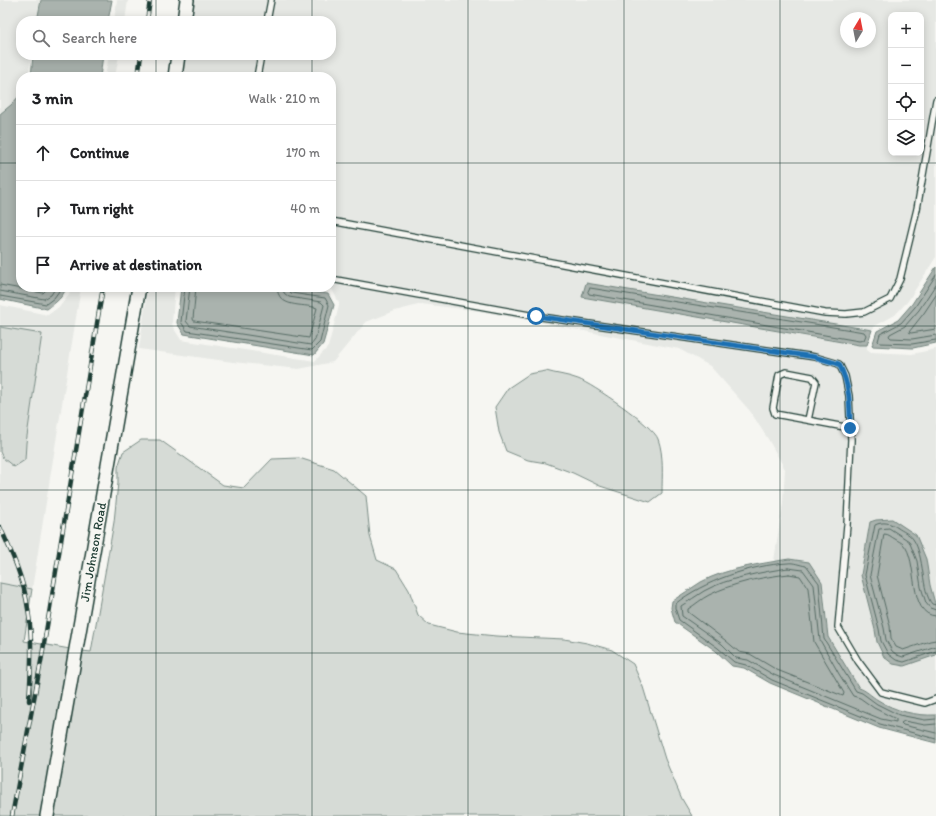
<!DOCTYPE html>
<html lang="en">
<head>
<meta charset="utf-8">
<style>
  :root { --surface:#fff; --page:#f2f2f2; --text:#202124; --muted:#757577; --line:#e0e0e0 }
  body { margin:0; font-family:Itim,sans-serif; background:var(--page); color:var(--text) }
  .controls { position:absolute; right:12px; top:12px; display:grid; overflow:hidden; border-radius:8px; box-shadow:0 2px 10px #0003 }
  .controls button { width:36px; height:36px; display:grid; place-items:center; padding:0; border:0; border-bottom:1px solid var(--line); background:var(--surface); color:var(--text); font:20px sans-serif }
  .compass { position:absolute; left:840px; top:12px; width:36px; height:36px; border-radius:50%; background:var(--surface); box-shadow:0 2px 10px #0003; rotate:10deg }
  .stop { position:absolute; width:12px; height:12px; margin:-9px; border:3px solid #1f6fb2; border-radius:50%; background:#fff }
  .stop.end { background:#1f6fb2; border-color:#fff; box-shadow:0 1px 4px #0008 }
  .list { margin:0; padding:0; list-style:none }
  h2 { display:flex; justify-content:space-between; align-items:center; height:52px; margin:0; padding:0 16px; font-size:17px }
  h2 small { font-size:13px; font-weight:400; color:var(--muted) }
  .list li { display:grid; grid-template-columns:26px 1fr auto; gap:12px; align-items:center; box-sizing:border-box; height:56px; padding:0 16px; border-top:1px solid var(--line) }
  .list b { display:block; font-size:15px; white-space:nowrap }
  .list em { font-size:13px; font-style:normal; color:var(--muted) }
  .icon { flex:none; width:22px; height:22px; fill:none; stroke:currentColor; stroke-width:2; stroke-linecap:round; stroke-linejoin:round }
  .map { position:relative; flex:none; width:936px; height:816px; overflow:hidden }
  .search { position:absolute; background:var(--surface); box-shadow:0 2px 10px #0003; left:16px; top:16px; width:320px; height:44px; display:flex; align-items:center; gap:10px; box-sizing:border-box; padding:0 14px; border-radius:16px; color:var(--muted); font-size:15px }
  .panel { position:absolute; background:var(--surface); box-shadow:0 2px 10px #0003; left:16px; top:72px; width:320px; height:220px; border-radius:16px }
  .map>svg:first-child { display:block }
  .built { fill:#e6e8e4; fill-rule:evenodd }
  .green { fill:#d6dbd6; stroke:#7a8c85 }
  .water { fill:#aab3ae; stroke:#72847d }
  .lines { fill:none; stroke-linecap:round; stroke-linejoin:round }
  .shore { stroke:#576c65; stroke-width:1 }
  .service-casing { stroke:#1f3d34; stroke-width:8 }
  .tertiary-casing { stroke:#1f3d34; stroke-width:16 }
  .service { stroke:#f6f6f2; stroke-width:5.5 }
  .tertiary { stroke:#f6f6f2; stroke-width:13 }
  .rail-casing { stroke:#1f3d34; stroke-width:4.5 }
  .rail { stroke:#f6f6f2; stroke-width:3; stroke-dasharray:9; stroke-linecap:butt }
  .route { stroke:#1f6fb2; stroke-width:5 }
  .grid { fill:none; stroke:#1f3d34; stroke-width:1; stroke-opacity:0.55 }
  .labels { text-anchor:middle; dominant-baseline:central; stroke-width:3; stroke-linejoin:round; paint-order:stroke }
  .street-label { font-size:13px; fill:#1f3d34; stroke:#f6f6f2 }
</style>
</head>
<body>
<div class="map">
<svg width="936" height="816" viewBox="0 0 936 816">
  <rect width="100%" height="100%" fill="#f6f6f2"/>
  <filter id="ink" filterUnits="userSpaceOnUse"><feTurbulence type="fractalNoise" baseFrequency=".025" numOctaves="2"/><feDisplacementMap in="SourceGraphic" scale="8" xChannelSelector="R" yChannelSelector="G"/><feConvolveMatrix kernelMatrix="1 2 1 2 8 2 1 2 1" color-interpolation-filters="sRGB"/></filter>
  <g filter="url(#ink)">
    <!-- built -->
    <path class="built" d="M0,0h40l-3,21h-16v34h11l-4,22h-7v49l-21,140z
      M117,0h11l-3,21h-11z
      M194,0h742v257l-28,44 -13,14 -20,11 -3,4 -286,-47 -4,14 277,48h8v4l4,3 41,2 24,-5v258l-6,-22 -60,27 5,18 2,12 27,24 32,-11v60l-11,1 -24,-5 -23,-11 -15,-11h-4l-31,-52 -3,-34 -36,-44 -15,2 9,-59 2,-33 -17,-30 -18,-28 -40,-45 -31,-17 -200,-38 -57,-7 -27,7 -29,11 -33,40 -34,7 -66,-7 -94,-13 9,-62h27l-3,36 1,4 8,13 134,21 13,-14 11,-41v-3l-7,-14 -10,-2h9v-210h-150l4,-22h146v-34h-141zM891,15h30v138h-30zM846,18h24v24h-24z
      M109,55h10l-4,22h-10z
      M71,287h10l-49,302 -32,-6v-131l3,6 22,2 1,-17 16,-108 -42,-8v-22l48,10 12,-9 9,-11z"/>
    <!-- green -->
    <path class="green" d="M0,327l42,7 -16,109 -1,17 -11,7 -11,-9 -3,-6z
      M546,371c10,3 22,4 32,8 14,5 76,47 80,60 6,16 4,37 4,54l-12,9 -50,-16 -27,-13 -27,-10 -18,-3 -22,-9 -7,-19 -4,-25 13,-19 21,-14z
      M141,440h19l63,45 21,3 28,-29 27,-1 35,11 32,27 4,40 7,24 19,9 13,21 9,25 11,10 28,7 39,4 68,3 23,4 25,7 21,14 10,23 22,72 17,40 10,17h-639l29,-165 9,1 23,-130 4,-39v-16l5,-15z
      M0,583l32,6 -8,52 46,8 -30,167h-40z"/>
    <!-- water -->
    <path class="water" d="M41,0h71l-4,21h-71z
      M33,55h70l-3,22h-69z
      M21,94v193h45c-2,10 -11,16 -19,22l-47,-10v-185l11,-9z
      M936,267v76l-23,5 -41,-2 5,-15 21,-11 14,-16z
      M586,283l286,47 -5,15h-8l-277,-48z
      M181,287h97l50,7 6,11 -11,39 -9,11 -130,-21 -7,-11z
      M892,519l24,16 10,24 4,26 6,22v48l-32,11 -11,-2 -9,-7 -7,-15 -2,-12 -14,-55 9,-53 6,-2z
      M789,559l20,3 13,20 6,55 31,51c7,2 12,8 19,12 17,11 38,16 58,15v28l-57,-15 -109,-45 -26,-15 -12,-2 -16,-15 -41,-29 -4,-14 1,-7c10,-6 19,-13 29,-19 26,-14 59,-18 88,-23z"/>
    <g class="lines">
      <!-- shore -->
      <path class="shore" d="M936,275l-21,32 -14,16 -21,11 -2,7 2,2 32,1 24,-4
        M936,284l-17,26 -14,16 -15,8 -1,2 2,2 21,1 24,-4
        M0,285l43,8 6,-6
        M185,287l-4,35 6,9 125,19 8,-8 9,-37 -4,-7 -34,-5 -3,-3v-3
        M190,287l-4,34 4,5 121,19 4,-5 9,-35 -3,-3 -32,-5 -5,-4 -1,-6
        M196,287l-3,32 1,2 115,17 8,-30c-15,-5 -39,1 -40,-21
        M590,288l274,44 2,3 -2,5 -5,1 -270,-47 -1,-2z
        M0,291l44,8 7,-4 5,-8
        M936,295l-12,18 -15,19 2,1 25,-4
        M0,296l46,8 8,-6 8,-11
        M788,568l15,2 11,15 6,55 19,34 14,22 7,2 14,10 22,11v3l-15,-3 -107,-44 -26,-15 -12,-2 -14,-14 -40,-28 -1,-10c8,-5 15,-10 23,-15 23,-13 59,-19 84,-23z
        M789,574l11,2 8,12 6,54 30,51 -1,3 -66,-26 -27,-16 -11,-2 -14,-12 -37,-28v-3c7,-4 13,-10 21,-14 24,-12 53,-18 80,-21z
        M936,605l-4,-1c-11,-13 -7,-48 -19,-65 -3,-5 -11,-8 -15,-11 -7,-5 -15,-7 -23,-3l-10,50 14,54 2,12 7,13 8,6 8,2 32,-11
        M936,610l-6,-2 -4,-5 -5,-16 -4,-26 -8,-20 -20,-13 -10,1 -9,46 14,53 2,12 6,11 5,4 6,2 33,-11
        M936,616c-29,-1 -17,-56 -33,-72 -2,-2 -5,-3 -8,-5 -4,-2 -6,-5 -11,-5l-7,41 13,51 1,12 5,9 7,3 27,-9 6,-1
        M936,719l-11,1 -26,-5 -22,-11 -15,-11 -6,-2 -32,-52 -5,-56 -13,-17c-6,-1 -13,-4 -18,-3 -37,2 -84,18 -113,41v4l4,12 39,28 16,14 12,3 26,15 108,44 56,15
        M936,724l-11,1 -21,-4 -3,2 2,2 33,8"/>
      <!-- service casing -->
      <g class="service-casing">
        <path id="service" d="M267,21l4,-21
          M257,77l4,-22
          M331,221l494,92 21,1 18,-2 26,-13 10,-20 17,-70 19,-109
          M331,279l204,37 280,41 24,7 6,12 4,20 2,44 -4,85 -9,102 20,34 23,31 44,11 11,-4
          M808,420l8,-38 -4,-5 -26,-5 -7,3 -6,33 2,6 75,14"/>
      </g>
      <!-- tertiary casing -->
      <g class="tertiary-casing">
        <path id="tertiary" d="M184,21l3,-21
          M175,77l3,-22
          M47,816l92,-529"/>
      </g>
      <!-- service -->
      <use href="#service" class="service"/>
      <!-- tertiary -->
      <use href="#tertiary" class="tertiary"/>
      <!-- rail casing -->
      <g class="rail-casing">
        <path id="rail" d="M147,21l3,-21
          M138,77l3,-22
          M0,527c12,26 24,53 28,82 5,30 3,62 1,92
          M12,816l30,-160 61,-369"/>
      </g>
      <!-- rail -->
      <use href="#rail" class="rail"/>
    </g>
  </g>
  <g class="lines" filter="url(#ink)">
    <!-- route -->
    <path class="route" d="M536,316l279,41 24,7c11,21 11,40 11,64"/>
  </g>
  <!-- grid -->
  <path class="grid" d="M156,0v21M312,0v21M468,0v816M624,0v816M780,0v816M156,55v22M312,55v22M0,163h21M331,163h605M156,287v529M312,287v529M0,326h936M0,490h936M0,653h936"/>
  <g class="labels">
    <!-- street labels -->
    <g class="street-label">
      <text transform="translate(93 552) rotate(-80)">Jim Johnson Road</text>
    </g>
  </g>
</svg>
<div class="controls">
<button>+</button>
<button>−</button>
<button><svg class="icon" aria-label="locate" viewBox="0 0 24 24"><circle cx="12" cy="12" r="6"/><path d="M12 2v4M12 18v4M2 12h4M18 12h4"/></svg></button>
<button><svg class="icon" aria-label="layers" viewBox="0 0 24 24"><path d="M12 4l9 5-9 5-9-5zM3 14l9 5 9-5"/></svg></button>
</div>
<svg class="compass" viewBox="-18 -18 36 36"><path d="M0-13l5 13h-10z" fill="#e53935"/><path d="M0 13l5-13h-10z" fill="#757577"/></svg>
<div class="stop" style="left:536px;top:316px"></div>
<div class="stop end" style="left:850px;top:428px"></div>
<div class="search"><svg class="icon" aria-label="search" viewBox="0 0 24 24"><circle cx="10" cy="10" r="6"/><path d="M15 15l6 6"/></svg>Search here</div>
<section class="panel">
<h2>3 min<small>Walk · 210 m</small></h2>
<ul class="list">
<li><svg class="icon" aria-label="ahead" viewBox="0 0 24 24"><path d="M12 20V5M6 11l6-6 6 6"/></svg><div><b>Continue</b></div><em>170 m</em></li>
<li><svg class="icon" aria-label="right" viewBox="0 0 24 24"><path d="M7 20v-9h11M14 6l5 5-5 5"/></svg><div><b>Turn right</b></div><em>40 m</em></li>
<li><svg class="icon" aria-label="arrive" viewBox="0 0 24 24"><path d="M6 21V4h12l-3 4 3 4H6"/></svg><div><b>Arrive at destination</b></div></li>
</ul>
</section>
</div>
</body>
</html>
